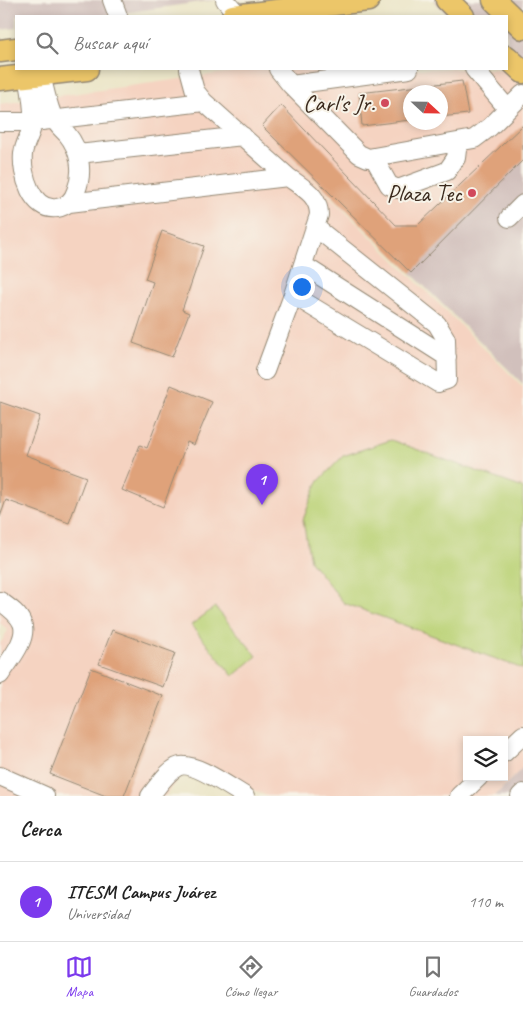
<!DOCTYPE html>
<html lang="es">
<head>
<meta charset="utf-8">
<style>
  :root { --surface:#fff; --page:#f6f6f6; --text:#222; --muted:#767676; --line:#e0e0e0; --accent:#7c3aed }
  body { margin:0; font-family:Caveat,sans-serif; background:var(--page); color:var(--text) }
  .controls { position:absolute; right:15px; bottom:15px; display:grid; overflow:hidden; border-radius:0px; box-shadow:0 2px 8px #0003 }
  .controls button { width:45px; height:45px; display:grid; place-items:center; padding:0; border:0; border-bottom:1px solid var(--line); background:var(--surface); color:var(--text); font:25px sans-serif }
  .compass { position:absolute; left:403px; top:85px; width:45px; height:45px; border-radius:50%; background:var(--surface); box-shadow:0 2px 8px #0003; rotate:112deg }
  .you { position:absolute; left:301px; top:286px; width:18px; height:18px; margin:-12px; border:4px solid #fff; border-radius:50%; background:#1a73e8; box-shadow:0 0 0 8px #1a73e833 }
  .badge { display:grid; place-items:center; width:32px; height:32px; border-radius:50%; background:var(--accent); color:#fff; font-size:16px; font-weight:700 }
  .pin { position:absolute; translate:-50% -41px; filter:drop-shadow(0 1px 2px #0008) }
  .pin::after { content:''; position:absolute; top:26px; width:18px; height:15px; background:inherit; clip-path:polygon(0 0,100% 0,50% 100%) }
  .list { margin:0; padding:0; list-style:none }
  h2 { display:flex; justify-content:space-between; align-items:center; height:65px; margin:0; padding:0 20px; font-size:21px }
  h2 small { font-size:16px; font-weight:400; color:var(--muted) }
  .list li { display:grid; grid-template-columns:32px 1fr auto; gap:15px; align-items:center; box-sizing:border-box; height:80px; padding:0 20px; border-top:1px solid var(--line) }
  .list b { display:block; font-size:19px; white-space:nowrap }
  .list p { margin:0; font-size:16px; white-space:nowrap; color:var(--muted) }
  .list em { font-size:16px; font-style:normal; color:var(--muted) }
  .icon { flex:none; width:28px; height:28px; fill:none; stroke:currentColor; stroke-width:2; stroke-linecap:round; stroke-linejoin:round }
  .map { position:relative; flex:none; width:523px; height:796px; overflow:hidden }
  .search { position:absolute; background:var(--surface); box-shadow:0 2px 8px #0003; left:15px; right:15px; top:15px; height:55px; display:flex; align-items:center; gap:12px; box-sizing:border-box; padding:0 18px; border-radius:0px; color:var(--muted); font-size:19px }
  .sheet { height:145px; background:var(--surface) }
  nav { display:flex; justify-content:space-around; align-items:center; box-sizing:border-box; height:70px; border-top:1px solid var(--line); background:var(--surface); font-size:14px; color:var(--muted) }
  nav a { display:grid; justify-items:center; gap:2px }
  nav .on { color:var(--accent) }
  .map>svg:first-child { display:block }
  .built { fill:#f5d3c1; fill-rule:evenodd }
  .industrial { fill:#d1c0bc }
  .green { fill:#bcd378; stroke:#7c7e4b }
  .building { fill:#dfa27a }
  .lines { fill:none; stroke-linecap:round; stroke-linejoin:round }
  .minor-casing { stroke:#948874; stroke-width:20 }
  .major-casing { stroke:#948874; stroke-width:25 }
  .minor { stroke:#fff; stroke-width:18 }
  .major { stroke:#ecc669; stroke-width:22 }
  .poi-dot { fill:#d1495b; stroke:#f7f3e8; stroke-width:2 }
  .labels { text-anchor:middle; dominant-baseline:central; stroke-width:4; stroke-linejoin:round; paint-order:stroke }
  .poi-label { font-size:24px; fill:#3b2a1e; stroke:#f7f3e8; text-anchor:end }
</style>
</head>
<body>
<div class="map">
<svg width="523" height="796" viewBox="0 0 523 796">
  <rect width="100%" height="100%" fill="#f7f3e8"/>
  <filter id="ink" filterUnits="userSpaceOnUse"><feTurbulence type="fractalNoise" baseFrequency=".02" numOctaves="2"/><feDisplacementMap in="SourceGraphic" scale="10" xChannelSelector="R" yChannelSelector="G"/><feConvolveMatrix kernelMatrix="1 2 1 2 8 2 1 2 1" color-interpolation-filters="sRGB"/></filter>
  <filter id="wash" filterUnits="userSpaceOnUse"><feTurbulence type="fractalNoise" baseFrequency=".0096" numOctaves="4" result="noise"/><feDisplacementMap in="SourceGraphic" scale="20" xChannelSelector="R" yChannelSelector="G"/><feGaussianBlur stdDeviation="1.12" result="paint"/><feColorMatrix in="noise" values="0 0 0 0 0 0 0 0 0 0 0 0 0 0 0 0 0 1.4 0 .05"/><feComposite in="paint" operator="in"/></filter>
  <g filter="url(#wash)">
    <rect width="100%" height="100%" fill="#ece6c9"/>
    <!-- built -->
    <path class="built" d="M253,69h249l21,20v71l-112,113 -157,-151 269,265v380l-28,29h-228l-77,-34 -25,34h-165v-152l8,-14 -8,-7v-519zM410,92h30v30h-30zM467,740h37v37h-37z"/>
    <!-- industrial -->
    <path class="industrial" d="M0,0h216l-115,16h-85v12l-16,2z
      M433,0h90v89l-21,-20h5v-53h-58z
      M523,160v224l-112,-111z
      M523,767v29h-28z"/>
    <!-- green -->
    <path class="green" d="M391,440l132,48v181l-179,-66 -34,-42 -7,-41 14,-37 26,-27z
      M215,607l42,49 -24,20 -42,-51z"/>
    <g id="blocks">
      <!-- building -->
      <path class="building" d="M462,81l6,33 -28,3v-25h-30v28l-48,6 -3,-33z
        M281,105l115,120h22l105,-100v35l-112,113 -149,-147z
        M162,231l42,15 -22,64 7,3 -17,44 -39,-14 20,-61 -8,-3z
        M171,385l41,17 -18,43 -7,-3 -24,65 -41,-17 18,-45 7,3z
        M0,402l40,14 -14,39 60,22 -17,46 -63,-23 -6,17z
        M112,630l63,23 -12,34 -64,-23z
        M91,668l72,28 -39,100h-18l-56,-22z"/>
    </g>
  </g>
  <g filter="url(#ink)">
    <use href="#blocks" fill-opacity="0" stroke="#948874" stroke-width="1"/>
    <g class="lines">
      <!-- minor casing -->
      <g class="minor-casing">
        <path id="minor" d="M112,0l6,16
          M225,0l13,15
          M27,69c2,11 7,42 6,53 -1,11 -9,21 -10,32 -2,20 9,58 34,54 9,-1 16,-8 19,-17 8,-19 4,-41 -9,-57 -5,-5 -12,-11 -14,-17 -6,-15 -10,-33 -13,-48
          M189,69l6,22 9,11 84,75
          M278,69l13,16 68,69 9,4 106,-19 16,-12 33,-33
          M474,69l33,39
          M291,85l118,-16
          M0,122h33l171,-20
          M78,154l165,-18
          M374,158l15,27 9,4 49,-18 9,-13 2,-16
          M69,203l219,-26c15,11 31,18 31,38l-26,80 -28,76
          M509,218l14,-14
          M303,265l144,92
          M293,295l145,88 9,-3 -1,-41 -9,-15 -122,-97
          M0,601c8,6 18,12 22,22 7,16 -14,39 -22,52
          M504,753l19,-18
          M0,776l45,20
          M150,796c8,-10 16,-23 27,-29 14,-8 54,21 68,29
          M459,796l20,-19
          M520,796l3,-3"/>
      </g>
      <!-- major casing -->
      <g class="major-casing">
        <path id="major" d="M447,0l16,16
          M494,0l29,28
          M233,16l135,-16
          M0,51l16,-2
          M507,57l16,15
          M0,79l87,-10"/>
      </g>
      <!-- minor -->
      <use href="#minor" class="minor"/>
      <!-- major -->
      <use href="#major" class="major"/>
    </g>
  </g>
  <!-- markers -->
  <g class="poi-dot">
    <circle cx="385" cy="103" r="5"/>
    <circle cx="472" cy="193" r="5"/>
  </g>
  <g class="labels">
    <!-- poi labels -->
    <g class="poi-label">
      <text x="375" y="103">Carl's Jr.</text>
      <text x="462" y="193">Plaza Tec</text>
    </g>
  </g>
</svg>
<div class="controls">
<button><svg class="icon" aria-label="layers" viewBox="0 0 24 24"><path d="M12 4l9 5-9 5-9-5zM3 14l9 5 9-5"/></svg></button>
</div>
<svg class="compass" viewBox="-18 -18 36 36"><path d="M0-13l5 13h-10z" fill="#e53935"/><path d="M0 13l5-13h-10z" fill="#767676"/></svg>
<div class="you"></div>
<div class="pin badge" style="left:262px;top:505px">1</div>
<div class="search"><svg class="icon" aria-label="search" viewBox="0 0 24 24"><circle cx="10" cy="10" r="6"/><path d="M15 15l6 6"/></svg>Buscar aquí</div>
</div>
<section class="sheet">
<h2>Cerca<small></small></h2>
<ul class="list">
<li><span class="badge">1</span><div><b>ITESM Campus Juárez</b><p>Universidad</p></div><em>110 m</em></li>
</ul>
</section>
<nav>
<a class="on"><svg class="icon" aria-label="map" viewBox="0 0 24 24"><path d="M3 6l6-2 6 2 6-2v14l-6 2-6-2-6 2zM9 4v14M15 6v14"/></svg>Mapa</a>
<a><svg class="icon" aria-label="directions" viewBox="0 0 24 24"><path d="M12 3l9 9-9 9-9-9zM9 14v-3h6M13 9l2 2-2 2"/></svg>Cómo llegar</a>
<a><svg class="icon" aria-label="saved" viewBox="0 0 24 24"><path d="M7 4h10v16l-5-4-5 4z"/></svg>Guardados</a>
</nav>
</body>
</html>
